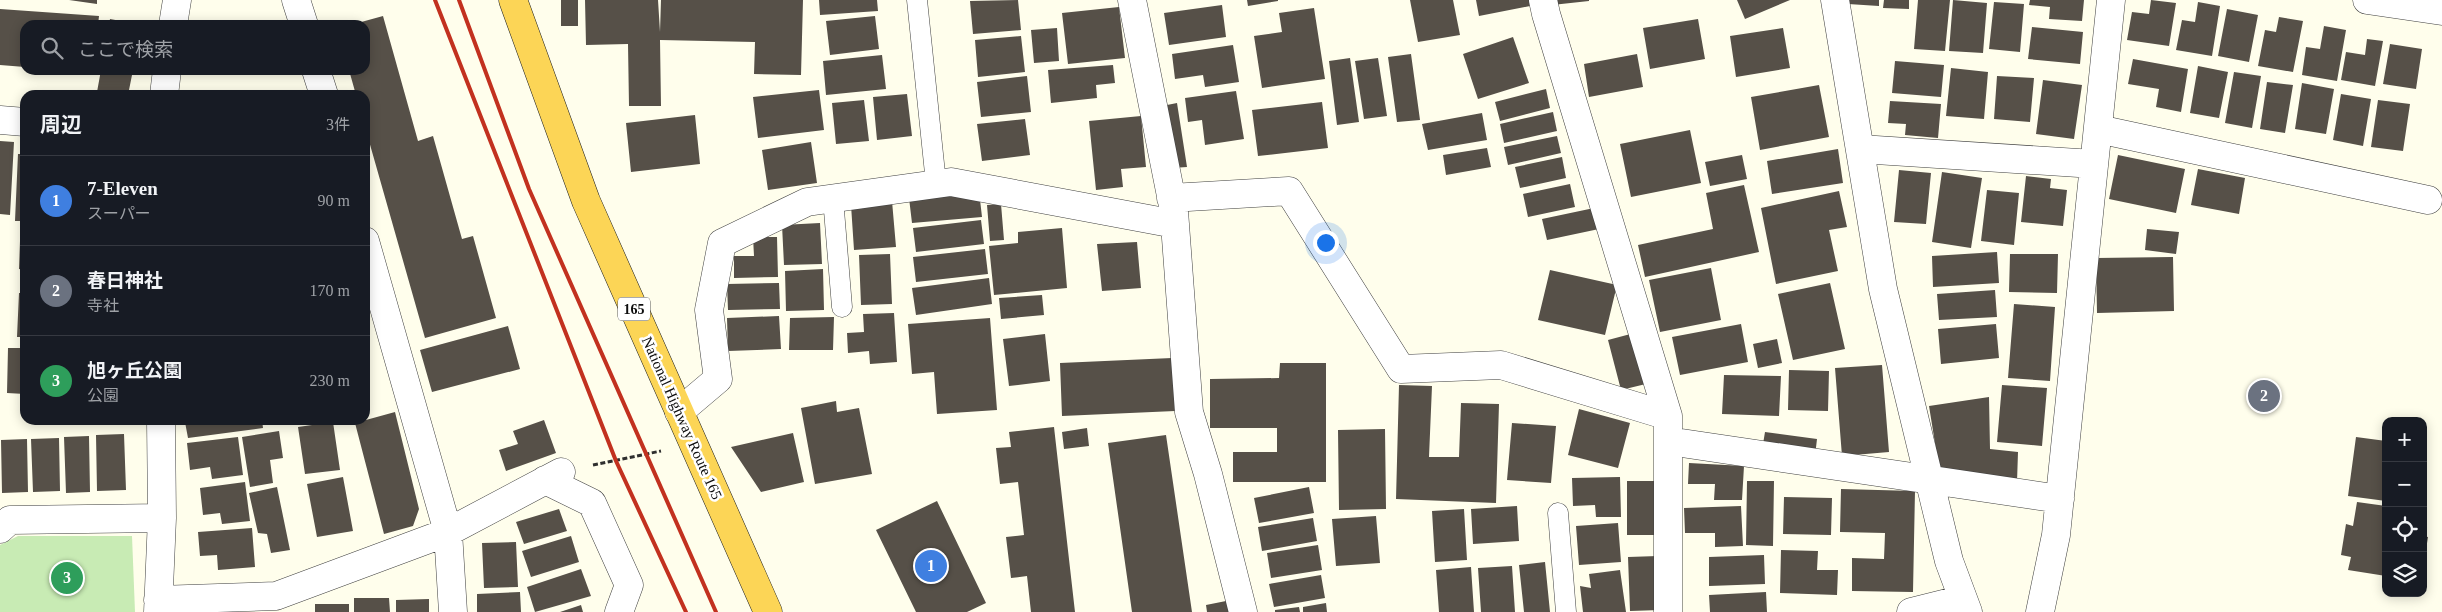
<!DOCTYPE html>
<html lang="ja">
<head>
<meta charset="utf-8">
<style>
  :root { --surface:#171b24; --page:#242831; --text:#f1f3f6; --muted:#9ea1a6; --line:#363941; --accent:#c2311f }
  body { margin:0; font-family:"Times New Roman","Noto Sans JP",serif; background:var(--page); color:var(--text) }
  .controls { position:absolute; right:15px; bottom:15px; display:grid; overflow:hidden; border-radius:10px; box-shadow:0 2px 12px #0003 }
  .controls button { width:45px; height:45px; display:grid; place-items:center; padding:0; border:0; border-bottom:1px solid var(--line); background:var(--surface); color:var(--text); font:25px sans-serif }
  .you { position:absolute; left:1325px; top:242px; width:18px; height:18px; margin:-12px; border:4px solid #fff; border-radius:50%; background:#1a73e8; box-shadow:0 0 0 8px #1a73e833 }
  .badge { display:grid; place-items:center; width:32px; height:32px; border-radius:50%; background:var(--accent); color:#fff; font-size:16px; font-weight:700 }
  .pin { position:absolute; translate:-50% -50%; border:2px solid #fff; box-shadow:0 1px 5px #0006 }
  .list { margin:0; padding:0; list-style:none }
  h2 { display:flex; justify-content:space-between; align-items:center; height:65px; margin:0; padding:0 20px; font-size:21px }
  h2 small { font-size:16px; font-weight:400; color:var(--muted) }
  .list li { display:grid; grid-template-columns:32px 1fr auto; gap:15px; align-items:center; box-sizing:border-box; height:90px; padding:0 20px; border-top:1px solid var(--line) }
  .list b { display:block; font-size:19px; white-space:nowrap }
  .list p { margin:0; font-size:16px; white-space:nowrap; color:var(--muted) }
  .list em { font-size:16px; font-style:normal; color:var(--muted) }
  .icon { flex:none; width:28px; height:28px; fill:none; stroke:currentColor; stroke-width:2; stroke-linecap:round; stroke-linejoin:round }
  .map { position:relative; flex:none; width:2442px; height:612px; overflow:hidden }
  .search { position:absolute; background:var(--surface); box-shadow:0 2px 12px #0003; left:20px; top:20px; width:350px; height:55px; display:flex; align-items:center; gap:12px; box-sizing:border-box; padding:0 18px; border-radius:15px; color:var(--muted); font-size:19px }
  .panel { position:absolute; background:var(--surface); box-shadow:0 2px 12px #0003; left:20px; top:90px; width:350px; height:335px; border-radius:15px }
  .map>svg:first-child { display:block }
  .green { fill:#c8ebb4 }
  .building { fill:#565048 }
  .lines { fill:none; stroke-linecap:round; stroke-linejoin:round }
  .service-casing { stroke:#404040; stroke-width:21 }
  .minor-casing { stroke:#404040; stroke-width:29 }
  .trunk-casing { stroke:#1e1e1e; stroke-width:29 }
  .path { stroke:#2f2f2f; stroke-width:3; stroke-dasharray:5 2.5; stroke-linecap:butt }
  .service { stroke:#fff; stroke-width:20 }
  .minor { stroke:#fff; stroke-width:28 }
  .trunk { stroke:#fcd556; stroke-width:28 }
  .rail { stroke:#c2311f; stroke-width:4 }
  .labels { text-anchor:middle; dominant-baseline:central; stroke-width:5; stroke-linejoin:round; paint-order:stroke }
  .shield { fill:#fff; stroke:#565656; stroke-width:1 }
  .shield-label { font-size:14px; font-weight:bold; fill:#0d0d0d }
  .street-label { font-size:15px; fill:#0d0d0d; stroke:#fff }
</style>
</head>
<body>
<div class="map">
<svg width="2442" height="612" viewBox="0 0 2442 612">
  <rect width="100%" height="100%" fill="#fffeec"/>
  <!-- green -->
  <path class="green" d="M18,536h114l3,76h-135v-67z"/>
  <!-- building -->
  <path class="building" d="M69,0h28v4z
    M561,0h17v26h-17z
    M585,0h73l2,32 1,-32h142l-2,75 -47,-1 1,-32 -95,-2 1,66h-32l-1,-62 -42,1z
    M819,0h58l1,11 -58,4z
    M1018,0l3,30 -48,4 -3,-33z
    M1247,0h31v1l-30,5z
    M1410,0h43l7,35 -42,7z
    M1476,0h53l1,6 -51,10z
    M1552,0h37v1l-37,4z
    M1737,0h53l-45,19z
    M1848,0h31v6l-31,-2z
    M1884,0h25v9l-26,-1z
    M1918,0h32l-5,51 -31,-2z
    M1953,0l34,3 -4,50 -34,-2z
    M2030,0h54l-2,21 -33,-2 1,-12 -21,-2z
    M2151,0l25,3 -7,43 -42,-6 5,-28 17,2z
    M1994,2l30,2 -4,48 -31,-3z
    M2198,2l22,4 -8,50 -36,-6 6,-30 13,2z
    M1222,5l4,32 -57,8 -5,-32z
    M1119,7l6,51 -57,6 -6,-51z
    M1314,8l11,71 -63,9 -8,-52 28,-4 -3,-19z
    M0,9l99,7 -1,9h-73v42l-25,-2z
    M2227,9l31,6 -9,47 -31,-6z
    M383,16l35,125 15,-5 29,103 11,-3 23,82 -71,20 -60,-211v-32h-9l-7,-25h16v-45l-11,-1z
    M875,16l4,33 -49,6 -4,-34z
    M2279,17l24,4 -10,51 -35,-6 7,-36 11,2z
    M110,19l27,5v1h-28z
    M1698,19l7,40 -55,10 -7,-41z
    M2324,26l22,4 -9,51 -35,-6 4,-28 14,2z
    M2032,27l51,5 -3,32 -52,-5z
    M1057,28l2,33 -25,2 -3,-33z
    M1783,28l7,40 -54,9 -6,-41z
    M1021,36l4,36 -47,5 -3,-37z
    M1513,37l16,46 -51,16 -15,-45z
    M2367,39l16,2 -8,45 -34,-6 5,-28 19,3z
    M2390,44l32,5 -6,40 -33,-5z
    M1233,45l6,37 -34,5 -2,-12 -28,4 -3,-25z
    M1411,54l9,66 -23,2 -9,-65z
    M1637,54l6,33 -54,10 -5,-33z
    M882,55l4,34 -60,6 -3,-34z
    M1350,58l9,64 -22,3 -8,-64z
    M1378,58l9,58 -23,3 -9,-58z
    M2133,59l55,10 -7,43 -25,-5 3,-18 -31,-5z
    M1895,61l49,4 -3,32 -49,-4z
    M1113,65l2,18 -19,2 1,13 -46,5 -3,-33z
    M2198,66l30,6 -9,46 -29,-5z
    M1951,68l37,4 -4,47 -38,-3z
    M101,70h32l-5,25 -31,-3z
    M194,70h21v1l-20,4z
    M2234,72l27,4 -9,52 -27,-5z
    M1027,76l4,36 -50,5 -4,-35z
    M1997,76l37,2 -4,44 -36,-3z
    M2043,80l39,5 -8,54 -38,-5z
    M2267,82l26,3 -8,48 -25,-4z
    M2302,83l32,6 -8,45 -31,-5z
    M1819,85l10,52 -69,13 -9,-53z
    M1546,89l4,19 -50,13 -5,-19z
    M819,90l5,40 -66,8 -5,-41z
    M1236,91l8,48 -39,6 -3,-25 -14,2 -3,-24z
    M907,94l5,42 -35,4 -4,-43z
    M2341,94l30,5 -8,47 -30,-6z
    M864,100l5,41 -33,3 -4,-41z
    M2378,100l32,4 -7,47 -32,-4z
    M1890,101l51,3 -3,34 -33,-3 1,-11 -18,-1z
    M1322,102l6,46 -70,8 -6,-46z
    M1177,103l10,64 -15,1 -10,-62z
    M1553,112l4,19 -53,12 -4,-19z
    M1482,113l5,27 -59,10 -6,-26z
    M695,115l5,49 -69,8 -5,-49z
    M1141,116l5,51 -25,2 2,18 -27,3 -7,-69z
    M1025,119l5,36 -48,6 -5,-37z
    M1690,130l11,53 -70,14 -11,-53z
    M1557,136l4,17 -53,12 -4,-18z
    M0,141l14,1 -4,73 -10,-1z
    M811,142l6,41 -49,7 -6,-40z
    M1487,148l4,19 -45,8 -3,-20z
    M1838,149l5,34 -71,11 -5,-33z
    M18,154h7v67h-10z
    M1742,155l5,24 -37,7 -5,-24z
    M2118,155l67,14 -9,44 -67,-14z
    M1562,157l4,21 -46,10 -5,-21z
    M2198,169l47,9 -6,36 -48,-9z
    M1899,170l32,3 -5,51 -32,-2z
    M1942,172l40,6 -11,70 -39,-6z
    M2026,176l25,3 -1,9 17,2 -4,36 -42,-4z
    M1570,184l5,23 -47,10 -5,-23z
    M1744,185l15,67 -114,25 -7,-32 75,-16 -7,-36z
    M1987,190l32,3 -5,52 -33,-4z
    M979,191l3,26 -70,6 -3,-25z
    M1839,191l8,36 -18,3 9,41 -62,13 -15,-76z
    M892,201l4,46 -42,3 -3,-45z
    M1001,204l3,36 -14,1 -3,-36z
    M1594,208l5,21 -52,11 -5,-21z
    M981,220l3,24 -68,8 -3,-24z
    M820,223l2,41 -38,1 -2,-40z
    M1062,228l5,60 -73,7 -5,-49 29,-3v-11z
    M2147,229l32,3 -3,22 -31,-4z
    M753,237h24l1,40 -44,1v-22h20z
    M20,241h5v29l-6,-1z
    M1137,242l4,46 -39,3 -5,-47z
    M985,249l3,25 -72,8 -3,-25z
    M1997,252l2,31 -66,4 -1,-31z
    M890,254l2,50 -31,1 -2,-50z
    M2010,254h48l-1,39 -48,-1z
    M2173,257l1,54 -77,2 -1,-55z
    M1711,268l10,52 -61,12 -11,-52z
    M823,269l1,41 -38,1 -1,-40z
    M1550,270l67,15 -12,50 -67,-15z
    M989,278l3,26 -76,11 -4,-27z
    M779,283l1,26 -52,1 -1,-26z
    M1830,283l15,66 -52,11 -15,-66z
    M1995,290l2,27 -58,3 -2,-26z
    M19,293h6v44h-8z
    M1042,295l2,20 -43,4 -2,-21z
    M2014,304l41,3 -5,74 -42,-3z
    M894,313l3,49 -27,2 -1,-13 -21,2 -1,-20 17,-1 -1,-18z
    M779,316l2,33 -53,2 -1,-33z
    M834,317l-1,33h-44l1,-32z
    M990,318l7,92 -60,4 -3,-42 -22,2 -4,-50z
    M1741,324l7,38 -68,13 -8,-38z
    M1996,324l3,34 -58,6 -3,-35z
    M508,326l12,43 -88,23 -12,-42z
    M1638,332l12,51 -29,7 -13,-50z
    M1045,334l5,47 -41,5 -6,-47z
    M1777,339l5,24 -24,5 -5,-24z
    M365,342l5,23 -5,1z
    M8,348h17v46l-18,-1z
    M1172,358l3,53 -113,5 -2,-53z
    M1280,363h46v119h-93v-30h44v-24h-67v-49l69,-1z
    M1882,365l7,87 -47,4 -7,-88z
    M1789,370l40,1 -1,40 -40,-1z
    M1724,375l57,1 -2,40 -57,-2z
    M1399,385l33,1 -3,71h30l2,-54 38,1 -3,99 -100,-4z
    M2002,385l45,3 -5,58 -45,-4z
    M1989,397l1,52 28,3 -1,30 -78,-14 -10,-62z
    M836,401l1,11 22,-4 13,66 -57,10 -14,-76z
    M1579,409l51,14 -12,45 -50,-13z
    M395,412l24,97 -6,17 -29,8 -29,-111z
    M196,420h66l1,8 -75,10 -3,-16z
    M544,420l12,33 -50,18 -7,-21 19,-6 -5,-13z
    M333,422l7,48 -35,4 -7,-47z
    M1512,423l44,3 -5,57 -44,-3z
    M1054,427l21,185h-44l-4,-36 -16,2 -5,-41 18,-2 -6,-53 -18,2 -4,-36 15,-1 -2,-15z
    M1087,428l2,18 -25,3 -2,-17z
    M1385,429l1,80 -47,1 -1,-80z
    M279,431l4,27 -13,2 3,23 -23,4 -8,-50z
    M1765,432l52,7 -2,17 -53,-6z
    M793,433l11,49 -43,10 -30,-45z
    M124,434l2,56 -29,1 -1,-56z
    M1166,435l26,177h-60l-24,-169z
    M89,436l1,56 -24,1 -2,-56z
    M238,437l5,38 -31,4 -2,-12 -20,3 -3,-27z
    M2356,437l30,4v60l-38,-5z
    M59,438l1,53 -27,1 -2,-53z
    M27,439l1,53 -26,1 -1,-53z
    M1689,463l55,3 -2,34h-28l1,-16h-27z
    M343,477l10,54 -36,6 -10,-53z
    M1620,477l1,40h-25l-1,-12 -22,1 -1,-28z
    M1627,481h28v54h-28z
    M1747,481h27l-1,65 -27,-1z
    M245,482l5,39 -28,3 -2,-11 -17,2 -3,-27z
    M277,487l13,63 -19,3 -4,-19 -9,-1 -9,-40z
    M1309,487l5,26 -55,10 -5,-25z
    M1841,489l74,2 -2,101 -61,-1v-33l32,1 1,-26 -45,-1z
    M1784,497l48,1 -1,37 -48,-1z
    M937,501l49,102 -19,9h-51l-40,-82z
    M2357,502l29,4v70l-38,-6 3,-13 -10,-2 5,-31 7,2z
    M1517,506l2,35 -46,3 -2,-35z
    M1741,506l2,40 -28,1v-14h-30l-1,-25z
    M559,509l8,22 -43,13 -8,-22z
    M1464,509l3,51 -32,2 -3,-51z
    M1376,516l4,47 -44,3 -4,-47z
    M1313,518l4,23 -55,10 -4,-24z
    M1618,523l3,39 -42,3 -3,-39z
    M252,528l3,39 -37,3 -1,-15 -17,1 -2,-24z
    M571,536l8,26 -48,15 -9,-26z
    M2423,536l5,1 -4,25 -1,-1z
    M516,542l2,45 -34,1 -2,-45z
    M1318,545l4,25 -51,8 -4,-25z
    M1781,550l37,1 -1,19h21l-1,25 -57,-2z
    M1764,555l1,29 -56,2v-29z
    M1658,556l2,54 -30,1 -2,-54z
    M1545,562l5,50h-26l-5,-47z
    M1512,566l3,46h-34l-3,-44z
    M1471,567l3,45h-35l-3,-42z
    M581,569l10,27 -56,16 -8,-25z
    M1620,570l6,42h-43l-3,-26 11,2 -2,-14z
    M1321,575l4,23 -51,9 -5,-23z
    M520,592l1,20h-44v-18z
    M1766,592l1,20h-57l-1,-17z
    M354,598h35l1,14h-36z
    M429,599v13h-33v-12z
    M1231,600l2,12h-26l-1,-7z
    M1326,603l1,9h-24v-5z
    M315,604h34v8h-34z
    M581,605l2,7h-23z
    M1299,607l1,5h-25v-2z"/>
  <g class="lines">
    <!-- service casing -->
    <g class="service-casing">
      <path id="service" d="M917,0l19,183
        M833,198l9,109
        M1558,513l8,99"/>
    </g>
    <!-- minor casing -->
    <g class="minor-casing">
      <path id="minor" d="M296,0l8,25
        M1132,0l42,211 15,201 19,62 35,138
        M1543,0l3,14 122,402v196
        M1835,0l48,289 66,272 19,51
        M2367,0l75,11
        M173,25l4,-25
        M316,70l8,25
        M164,95l3,-25
        M0,120l25,2
        M2098,129l330,71
        M1860,149l234,15
        M1171,198l118,-7 112,178 100,-4 167,51
        M365,241l83,291 5,80
        M679,412l39,-33 -9,-69 13,-67 85,-41 144,-20 224,42
        M1668,441l392,58
        M545,480l47,23 37,82 -10,27
        M0,529l10,-9 152,-2
        M158,600l118,-4 172,-64 113,-60
        M158,612l4,-94 -1,-98
        M1911,612l52,-13
        M2040,612l16,-77 55,-535"/>
    </g>
    <!-- trunk casing -->
    <g class="trunk-casing">
      <path id="trunk" d="M513,0l73,201 182,411"/>
    </g>
    <!-- path -->
    <path class="path" d="M593,465l68,-14"/>
    <!-- service -->
    <use href="#service" class="service"/>
    <!-- minor -->
    <use href="#minor" class="minor"/>
    <!-- trunk -->
    <use href="#trunk" class="trunk"/>
    <!-- rail -->
    <path class="rail" d="M435,0l181,461 70,151
      M459,0l70,189 187,423"/>
  </g>
  <g class="labels">
    <!-- shield labels -->
    <rect class="shield" x="618" y="297.5" width="32" height="23" rx="4"/>
    <g class="shield-label">
      <text x="634" y="309">165</text>
    </g>
    <!-- street labels -->
    <g class="street-label">
      <text transform="translate(682 418) rotate(66)">National Highway Route 165</text>
    </g>
  </g>
</svg>
<div class="controls">
<button>+</button>
<button>−</button>
<button><svg class="icon" aria-label="locate" viewBox="0 0 24 24"><circle cx="12" cy="12" r="6"/><path d="M12 2v4M12 18v4M2 12h4M18 12h4"/></svg></button>
<button><svg class="icon" aria-label="layers" viewBox="0 0 24 24"><path d="M12 4l9 5-9 5-9-5zM3 14l9 5 9-5"/></svg></button>
</div>
<div class="you"></div>
<div class="pin badge" style="left:931px;top:566px;background:#3f7fe0">1</div>
<div class="pin badge" style="left:2264px;top:396px;background:#6b7280">2</div>
<div class="pin badge" style="left:67px;top:578px;background:#2e9e5b">3</div>
<div class="search"><svg class="icon" aria-label="search" viewBox="0 0 24 24"><circle cx="10" cy="10" r="6"/><path d="M15 15l6 6"/></svg>ここで検索</div>
<section class="panel">
<h2>周辺<small>3件</small></h2>
<ul class="list">
<li><span class="badge" style="background:#3f7fe0">1</span><div><b>7-Eleven</b><p>スーパー</p></div><em>90 m</em></li>
<li><span class="badge" style="background:#6b7280">2</span><div><b>春日神社</b><p>寺社</p></div><em>170 m</em></li>
<li><span class="badge" style="background:#2e9e5b">3</span><div><b>旭ヶ丘公園</b><p>公園</p></div><em>230 m</em></li>
</ul>
</section>
</div>
</body>
</html>
